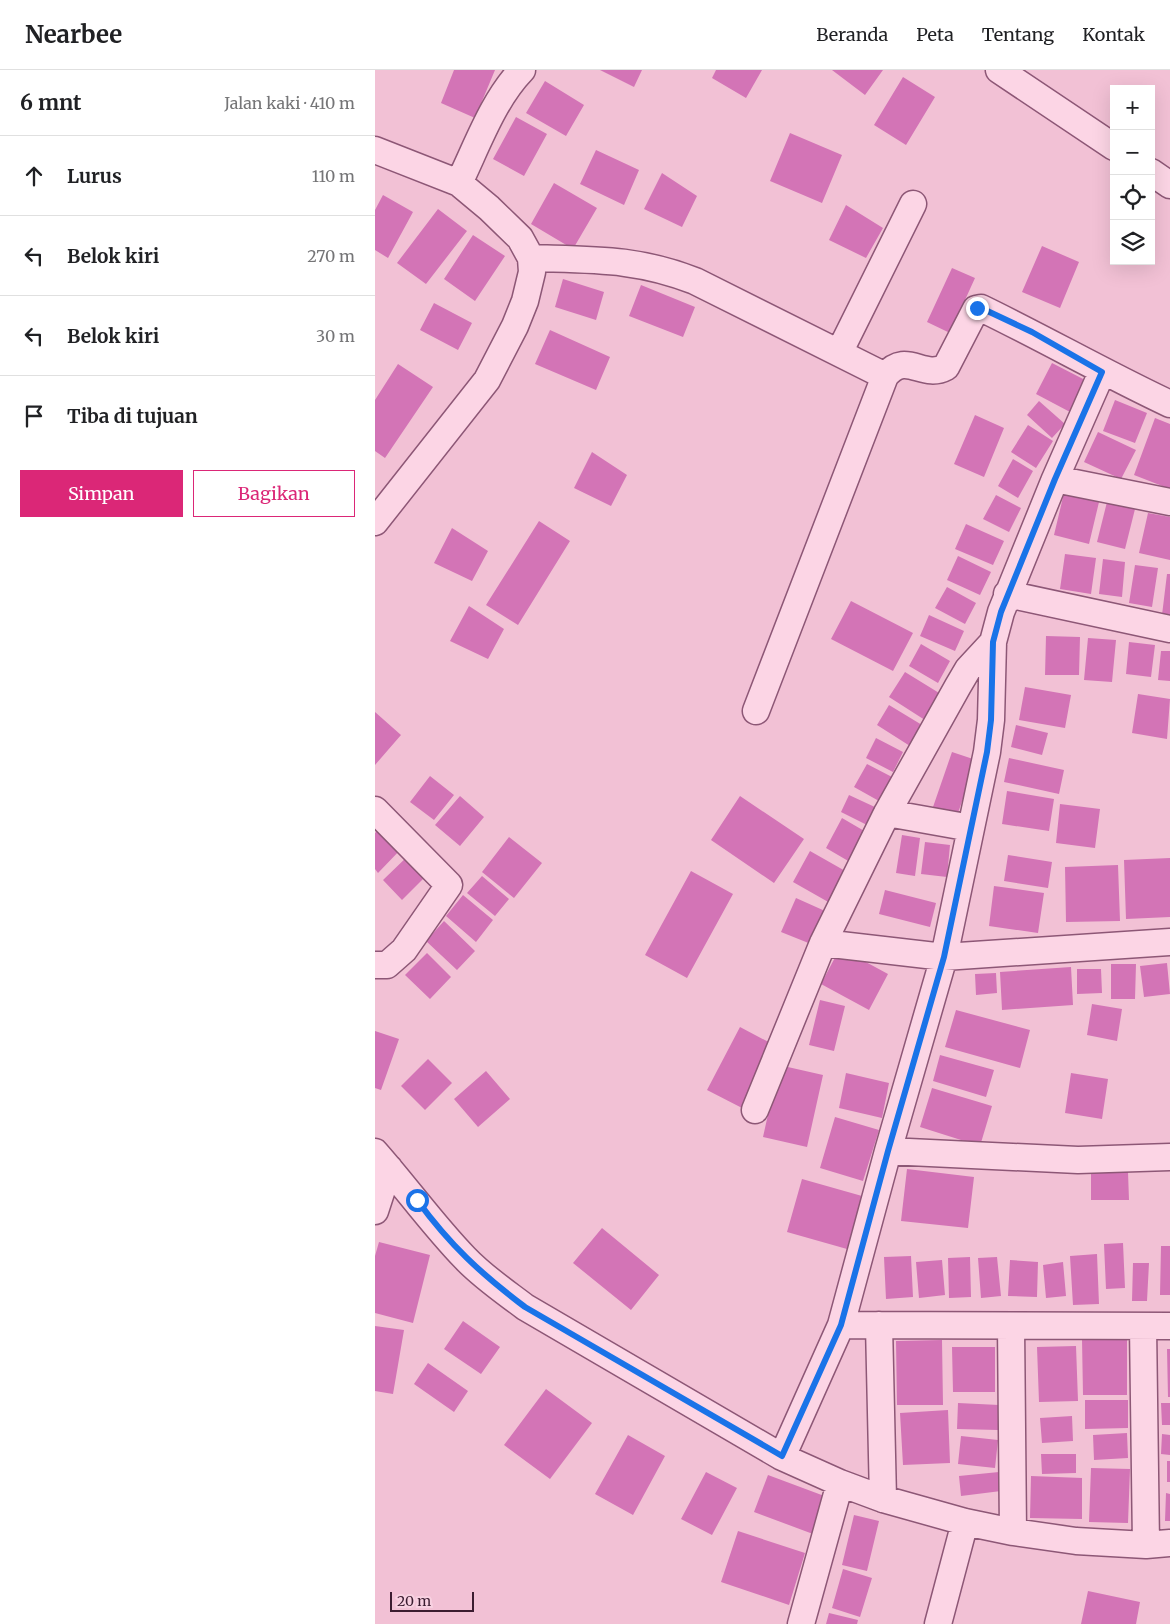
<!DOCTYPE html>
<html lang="id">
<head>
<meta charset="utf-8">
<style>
  :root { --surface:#fff; --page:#f6f6f6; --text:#202124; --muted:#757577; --line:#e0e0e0; --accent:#db2777 }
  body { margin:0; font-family:Merriweather,serif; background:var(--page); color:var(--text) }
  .controls { position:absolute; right:15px; top:15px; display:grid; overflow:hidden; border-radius:0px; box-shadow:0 5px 20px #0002 }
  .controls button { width:45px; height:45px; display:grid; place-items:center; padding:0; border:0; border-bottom:1px solid var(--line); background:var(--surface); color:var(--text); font:25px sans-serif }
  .scale { position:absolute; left:15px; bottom:12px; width:84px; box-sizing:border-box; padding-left:5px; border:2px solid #3b1c30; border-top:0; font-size:14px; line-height:18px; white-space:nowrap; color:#3b1c30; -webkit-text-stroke:4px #f8d1e1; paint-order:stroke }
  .stop { position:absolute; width:15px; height:15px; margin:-11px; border:4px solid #1a73e8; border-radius:50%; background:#fff }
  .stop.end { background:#1a73e8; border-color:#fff; box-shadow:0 1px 5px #0008 }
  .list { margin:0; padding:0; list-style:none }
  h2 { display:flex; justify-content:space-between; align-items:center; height:65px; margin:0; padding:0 20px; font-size:21px }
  h2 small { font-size:16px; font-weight:400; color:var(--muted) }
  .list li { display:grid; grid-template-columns:32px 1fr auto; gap:15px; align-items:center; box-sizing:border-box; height:80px; padding:0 20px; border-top:1px solid var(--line) }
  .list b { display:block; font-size:19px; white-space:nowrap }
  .list em { font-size:16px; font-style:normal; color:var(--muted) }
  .actions { display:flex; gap:10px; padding:15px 20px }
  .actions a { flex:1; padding:11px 0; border:1px solid var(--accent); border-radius:0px; text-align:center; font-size:18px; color:var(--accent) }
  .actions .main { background:var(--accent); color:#fff }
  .icon { flex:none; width:28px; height:28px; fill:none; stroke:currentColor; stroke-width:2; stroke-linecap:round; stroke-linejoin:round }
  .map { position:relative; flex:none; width:795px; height:1554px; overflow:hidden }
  header { display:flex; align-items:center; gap:30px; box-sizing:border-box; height:70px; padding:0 25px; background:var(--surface); border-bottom:1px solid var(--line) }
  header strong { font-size:24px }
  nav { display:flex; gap:28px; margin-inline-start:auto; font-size:18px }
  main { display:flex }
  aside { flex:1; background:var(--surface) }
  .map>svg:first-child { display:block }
  .building { fill:#d374b6 }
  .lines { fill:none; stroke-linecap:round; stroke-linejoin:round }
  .street-casing { stroke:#8d5776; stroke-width:29 }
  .street { stroke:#fcd5e5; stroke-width:26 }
  .route { stroke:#1a73e8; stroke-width:6 }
</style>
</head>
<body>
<header>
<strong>Nearbee</strong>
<nav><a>Beranda</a><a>Peta</a><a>Tentang</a><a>Kontak</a></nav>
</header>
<main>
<aside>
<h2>6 mnt<small>Jalan kaki · 410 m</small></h2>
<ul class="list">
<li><svg class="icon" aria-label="ahead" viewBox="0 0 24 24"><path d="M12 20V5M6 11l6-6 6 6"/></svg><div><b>Lurus</b></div><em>110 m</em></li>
<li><svg class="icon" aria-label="left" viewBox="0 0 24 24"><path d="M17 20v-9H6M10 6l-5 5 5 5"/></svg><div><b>Belok kiri</b></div><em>270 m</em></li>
<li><svg class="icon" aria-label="left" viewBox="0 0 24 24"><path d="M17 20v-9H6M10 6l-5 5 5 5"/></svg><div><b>Belok kiri</b></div><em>30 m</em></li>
<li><svg class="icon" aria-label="arrive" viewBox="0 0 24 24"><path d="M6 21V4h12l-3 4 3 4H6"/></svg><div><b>Tiba di tujuan</b></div></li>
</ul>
<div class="actions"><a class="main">Simpan</a><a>Bagikan</a></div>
</aside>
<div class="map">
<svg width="795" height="1554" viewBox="0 0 795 1554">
  <rect width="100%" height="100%" fill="#f2c1d5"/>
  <!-- building -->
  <path class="building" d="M79,0h41l-20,48 -34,-15z
    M225,0h42l-8,17z
    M341,0h46l-16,28 -34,-20z
    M457,0h51l-18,25z
    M528,7l32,20 -29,48 -32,-20z
    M170,11l39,24 -18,31 -40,-23z
    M141,47l31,17 -23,42 -31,-17z
    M415,63l52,22 -20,48 -52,-22z
    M221,80l43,20 -15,35 -44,-21z
    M287,103l35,23 -15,31 -38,-18z
    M179,113l43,25 -24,41 -42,-25z
    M8,125l30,17 -25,46 -13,-8v-40z
    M471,135l37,23 -17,30 -37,-18z
    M63,139l29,22 -41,53 -29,-21z
    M98,165l32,21 -30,45 -31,-22z
    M667,176l37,16 -19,46 -38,-16z
    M577,198l23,10 -25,55 -23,-11z
    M188,209l41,13 -8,28 -41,-13z
    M266,215l54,22 -12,30 -54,-21z
    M59,233l38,20 -14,27 -38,-20z
    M175,260l60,27 -14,33 -61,-26z
    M677,293l35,18 -17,31 -34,-18z
    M23,294l35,23 -48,71 -10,-7v-51z
    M740,330l32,13 -12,30 -32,-12z
    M664,331l26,23 -13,14 -25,-23z
    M600,345l29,13 -20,49 -30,-13z
    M780,348l15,6v65l-36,-14z
    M653,355l25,16 -17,27 -25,-16z
    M723,362l38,18 -15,29 -37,-17z
    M217,382l35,23 -16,31 -37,-18z
    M638,389l20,12 -15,27 -20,-12z
    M689,423l35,9 -10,42 -35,-9z
    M621,425l25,13 -12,24 -26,-13z
    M732,432l28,7 -10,40 -28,-7z
    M773,443l22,4v43l-31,-7z
    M164,451l31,20 -52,84 -32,-20z
    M591,454l38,17 -11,24 -38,-16z
    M77,458l36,23 -16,30 -38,-18z
    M690,484l31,4 -5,36 -31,-5z
    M583,486l33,16 -11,23 -33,-15z
    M728,489l22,3 -3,35 -23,-3z
    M760,495l23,3 -6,39 -23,-4z
    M792,504h3v42l-8,-1z
    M572,517l29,16 -11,21 -30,-16z
    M476,531l62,32 -20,38 -62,-32z
    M94,536l35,23 -16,30 -38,-18z
    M554,545l35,16 -9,20 -35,-15z
    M671,566l34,1 -1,38h-34z
    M713,568l28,2 -4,42 -28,-2z
    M754,572l26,3 -4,32 -25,-3z
    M546,574l29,17 -12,22 -29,-17z
    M786,581h9v30l-12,-1z
    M530,602l39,24 -16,26 -39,-25z
    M650,617l46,8 -6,33 -46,-8z
    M763,624l32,5 -3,40 -35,-6z
    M514,635l33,20 -12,21 -33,-21z
    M0,642l26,23 -26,30z
    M641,655l32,8 -6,22 -31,-8z
    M501,668l27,14 -10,20 -27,-14z
    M577,682l24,8 -19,56 -24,-9z
    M634,688l55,12 -5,24 -55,-12z
    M492,694l25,13 -13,24 -25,-14z
    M55,706l24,19 -20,25 -24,-18z
    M632,721l47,8 -5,32 -47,-7z
    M474,725l28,13 -8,18 -28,-14z
    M85,726l24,21 -24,29 -25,-21z
    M365,726l64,43 -30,44 -63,-43z
    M685,734l40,5 -5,39 -39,-5z
    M467,748l24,14 -16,30 -24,-14z
    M7,756l21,21 -25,26 -3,-4v-36z
    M527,765l18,3 -5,38 -19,-3z
    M134,767l33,26 -28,35 -32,-26z
    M550,772l25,3 -3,32 -26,-3z
    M435,781l37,21 -17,31 -37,-21z
    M36,783l18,20 -27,27 -19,-20z
    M633,785l44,7 -4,26 -44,-7z
    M795,788v59l-44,2 -2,-59z
    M743,795l2,56 -54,1 -1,-55z
    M316,801l42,23 -46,84 -42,-23z
    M107,806l27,23 -14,17 -28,-23z
    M619,816l50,7 -6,40 -49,-7z
    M510,820l51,13 -6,24 -51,-13z
    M88,825l30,25 -17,22 -30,-26z
    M421,828l29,13 -14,33 -30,-12z
    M69,851l31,30 -18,19 -31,-29z
    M465,878l48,26 -19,36 -48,-26z
    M52,883l24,24 -21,22 -25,-24z
    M792,893l3,31 -26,3 -4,-31z
    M736,894h25l-1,35h-24z
    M696,897l2,38 -71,5 -2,-38z
    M702,899h24l1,24 -25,1z
    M621,903l1,20 -21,2 -1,-21z
    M445,930l25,6 -11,45 -25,-6z
    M717,934l30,5 -5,32 -30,-6z
    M581,940l74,20 -10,38 -75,-21z
    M365,957l36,19 -32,63 -37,-19z
    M0,961l24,8 -18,51 -6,-2z
    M565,985l54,15 -8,27 -53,-16z
    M53,989l24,24 -27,27 -24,-24z
    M404,995l44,10 -16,72 -44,-10z
    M111,1001l24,28 -32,28 -24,-28z
    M471,1003l43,10 -7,35 -43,-10z
    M696,1003l37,6 -6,40 -37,-6z
    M557,1018l60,18 -12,40 -60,-19z
    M460,1047l44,13 -16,51 -43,-13z
    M532,1099l67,8 -6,51 -67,-7z
    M716,1102h37l1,28h-38z
    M427,1109l60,17 -15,53 -60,-17z
    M227,1158l57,47 -28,35 -58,-47z
    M4,1172l51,13 -17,68 -38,-10v-57z
    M748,1173l2,45 -19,1 -2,-45z
    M786,1176h9v49h-10z
    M722,1184l2,50 -26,1 -3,-49z
    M536,1186l2,41 -27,2 -2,-42z
    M595,1187l1,40 -22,1 -1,-40z
    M622,1187l4,39 -20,2 -3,-40z
    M567,1190l3,35 -26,3 -3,-36z
    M635,1190l28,2 -1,35 -29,-1z
    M688,1192l3,34 -20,2 -3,-33z
    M758,1193h16l-2,38h-15z
    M88,1251l37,26 -19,27 -37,-25z
    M0,1256l29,4 -11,64 -18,-3z
    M752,1268v57h-44l-1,-56z
    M567,1270l1,65h-46l-1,-64z
    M701,1276l2,55 -39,1 -2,-55z
    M577,1277h43v45h-42z
    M792,1279h3v48h-2z
    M53,1293l40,28 -14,21 -40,-28z
    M171,1319l46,34 -42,56 -46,-34z
    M710,1330h43v28l-43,1z
    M583,1333l41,2 -1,25 -41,-1z
    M786,1333h9v22h-8z
    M573,1340l2,53 -47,2 -3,-52z
    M697,1346l1,25 -31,2 -2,-25z
    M752,1363l1,25 -34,2 -1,-25z
    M787,1364l8,1v20l-9,-1z
    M253,1365l37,21 -32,59 -38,-21z
    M586,1366l37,4 -3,28 -37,-4z
    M666,1384h35v19l-34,1z
    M792,1391h3v21h-3z
    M716,1398l39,1 -2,54 -39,-1z
    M331,1402l31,16 -25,47 -31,-16z
    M624,1402l2,19 -40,5 -2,-20z
    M393,1405l59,22 -14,37 -59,-22z
    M656,1406l51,2v41l-52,-1z
    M791,1423l4,1v27h-5z
    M479,1445l25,6 -12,50 -25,-6z
    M363,1461l67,22 -16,52 -68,-23z
    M468,1499l29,9 -12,39 -28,-9z
    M713,1521l52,11 -4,22h-55z
    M454,1543l29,7 -1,4h-31z"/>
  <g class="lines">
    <!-- street casing -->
    <g class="street-casing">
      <path id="street" d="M624,0l115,77
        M0,80l84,33 30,25 31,30 11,20 1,14 -7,29 -10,25 -28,54 -112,142
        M776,102l19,13
        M84,113c18,-37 34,-83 63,-113
        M156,188c61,2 106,0 164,23l190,95c22,-26 37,4 61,-9l30,-58 5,-1c64,31 125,66 189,96
        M464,283l74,-149
        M680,409l115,23
        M632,524l163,35
        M381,641l129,-335
        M0,740l74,75 -45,65 -17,15h-12
        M512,743l84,15
        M448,873l121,14 226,-15
        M380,1040l68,-167 64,-130 71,-127 10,-17 25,-27
        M513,1081l190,9 92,-3
        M0,1082c31,35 58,73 90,106 18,19 39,33 60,49l257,150 58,26 43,16 82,23 48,10 63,9 70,4 24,-2
        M0,1141l14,-43
        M466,1255l329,1
        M504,1255l4,174
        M636,1256l2,206
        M768,1256l3,219
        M407,1387l59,-132 47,-174 56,-194 43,-205 4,-32 2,-78 8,-30 54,-133 47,-107
        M426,1554l39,-141
        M563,1554l27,-102"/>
    </g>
    <!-- street -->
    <use href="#street" class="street"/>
  </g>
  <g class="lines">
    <!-- route -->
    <path class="route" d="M42,1130c33,45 63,73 108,107l257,149 59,-131 47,-174 56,-194 43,-205 4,-32 2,-78 8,-30 54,-133 47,-107 -70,-40 -51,-24h-4"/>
  </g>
</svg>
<div class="controls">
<button>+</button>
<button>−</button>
<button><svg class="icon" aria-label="locate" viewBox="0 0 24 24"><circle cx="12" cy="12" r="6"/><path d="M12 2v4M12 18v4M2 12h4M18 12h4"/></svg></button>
<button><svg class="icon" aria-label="layers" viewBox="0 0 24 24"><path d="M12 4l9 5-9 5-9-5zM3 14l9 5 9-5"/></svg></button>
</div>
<div class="scale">20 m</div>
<div class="stop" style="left:42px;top:1130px"></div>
<div class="stop end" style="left:602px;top:238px"></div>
</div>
</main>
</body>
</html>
